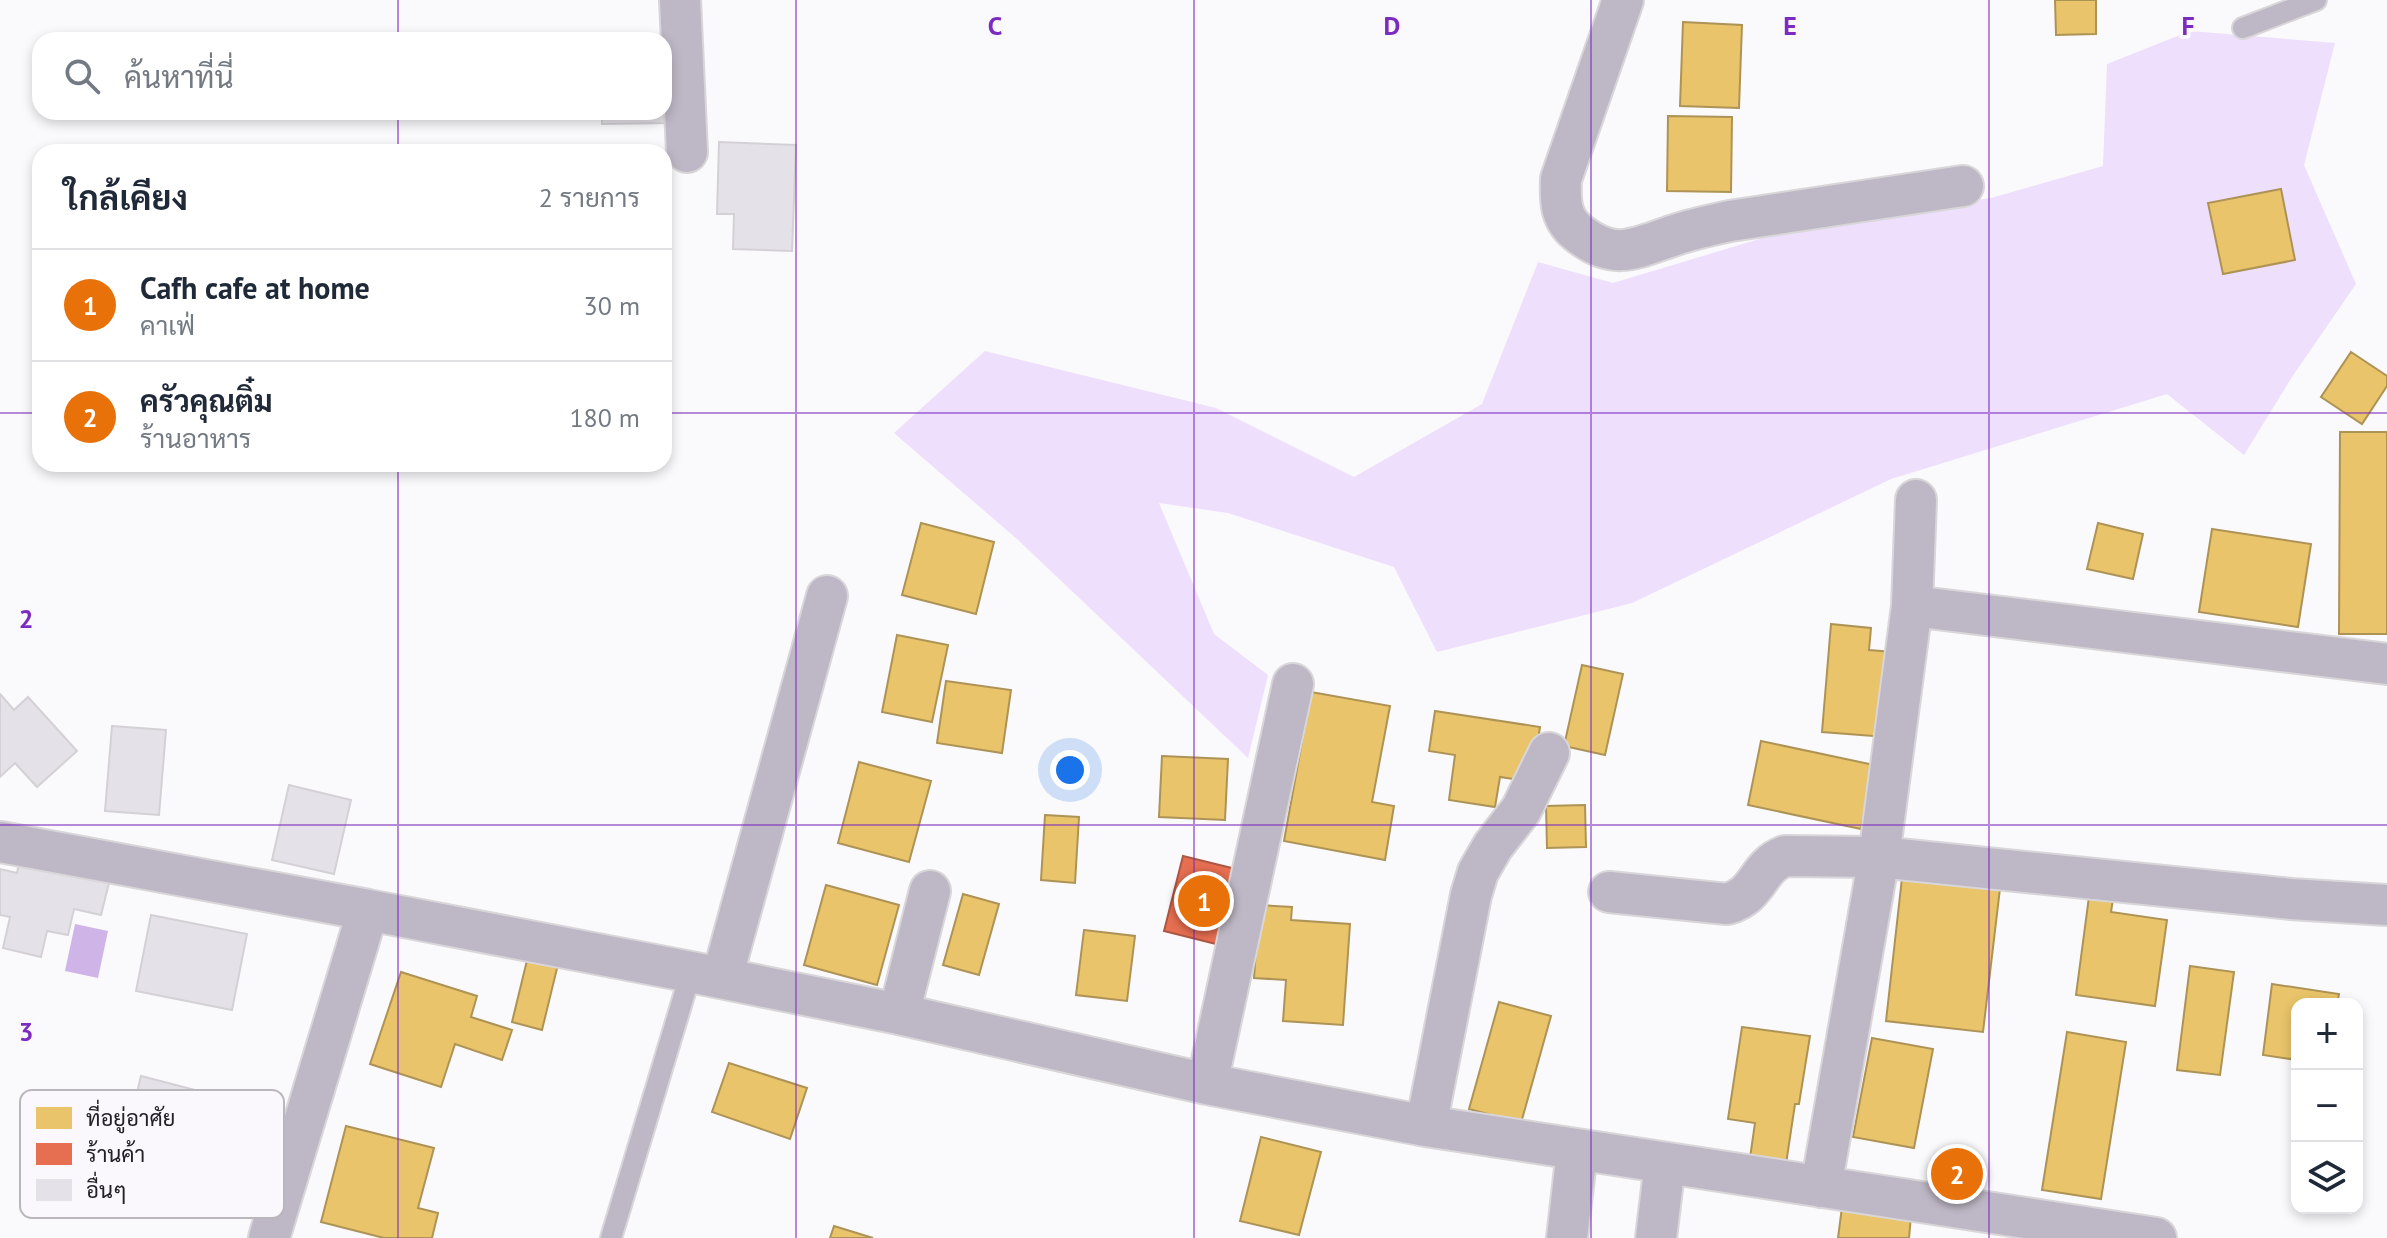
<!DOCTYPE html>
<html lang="th">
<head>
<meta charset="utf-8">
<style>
  :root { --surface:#fff; --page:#f6f6f7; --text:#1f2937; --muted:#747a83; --line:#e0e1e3; --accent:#0b8043 }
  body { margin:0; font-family:"PT Sans",Sarabun,sans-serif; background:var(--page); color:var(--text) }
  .controls { position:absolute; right:24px; bottom:24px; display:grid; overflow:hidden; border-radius:16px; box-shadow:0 4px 12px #0003 }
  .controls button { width:72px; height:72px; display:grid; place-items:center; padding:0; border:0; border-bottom:2px solid var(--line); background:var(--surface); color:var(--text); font:40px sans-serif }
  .you { position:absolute; left:1070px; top:770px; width:28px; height:28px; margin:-20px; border:6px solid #fff; border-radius:50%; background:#1a73e8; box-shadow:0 0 0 12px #1a73e833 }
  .badge { display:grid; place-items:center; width:52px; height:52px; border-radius:50%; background:var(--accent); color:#fff; font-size:26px; font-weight:700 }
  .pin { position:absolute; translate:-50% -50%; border:4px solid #fff; box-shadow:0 2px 8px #0006 }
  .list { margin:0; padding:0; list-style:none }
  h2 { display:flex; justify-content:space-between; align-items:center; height:104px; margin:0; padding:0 32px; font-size:34px }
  h2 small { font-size:26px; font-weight:400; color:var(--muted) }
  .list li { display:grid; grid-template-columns:52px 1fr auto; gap:24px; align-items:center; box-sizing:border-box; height:112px; padding:0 32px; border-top:2px solid var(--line) }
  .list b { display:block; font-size:30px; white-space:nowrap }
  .list p { margin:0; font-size:26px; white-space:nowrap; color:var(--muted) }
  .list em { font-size:26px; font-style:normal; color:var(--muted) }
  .icon { flex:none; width:44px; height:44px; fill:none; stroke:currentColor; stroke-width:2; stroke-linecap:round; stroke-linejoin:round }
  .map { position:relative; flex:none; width:2387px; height:1238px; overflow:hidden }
  .search { position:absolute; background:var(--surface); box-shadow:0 4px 12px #0003; left:32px; top:32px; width:640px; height:88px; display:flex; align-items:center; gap:20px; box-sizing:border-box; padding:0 28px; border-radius:24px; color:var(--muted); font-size:30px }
  .panel { position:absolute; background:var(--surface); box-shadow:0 4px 12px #0003; left:32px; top:144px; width:640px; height:328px; border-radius:24px }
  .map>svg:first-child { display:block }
  .green { fill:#eedffd }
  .water { fill:#cfb4e7 }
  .homes { fill:#e9c46a; stroke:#ae9356; stroke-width:2 }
  .shops { fill:#e76f51; stroke:#ac5744; stroke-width:2 }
  .building { fill:#e5e1e8; stroke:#d4d1d6; stroke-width:2 }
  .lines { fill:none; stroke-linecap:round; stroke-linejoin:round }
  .service-casing { stroke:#d8d6d9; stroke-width:24 }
  .minor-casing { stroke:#d8d6d9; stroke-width:44 }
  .service { stroke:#beb7c5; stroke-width:20 }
  .minor { stroke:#beb7c5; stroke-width:40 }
  .grid { fill:none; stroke:#7b2cbf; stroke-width:2; stroke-opacity:0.55 }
  .key { fill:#faf8fc; stroke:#bab7bc; stroke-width:2 }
  .key-label { font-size:22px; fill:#242027 }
  .grid-label { font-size:26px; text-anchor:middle; font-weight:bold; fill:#7b2cbf; stroke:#faf8fc; stroke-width:8; stroke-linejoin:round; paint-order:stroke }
</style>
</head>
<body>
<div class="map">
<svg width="2387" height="1238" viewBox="0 0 2387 1238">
  <rect width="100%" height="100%" fill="#faf9fb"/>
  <!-- green -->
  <path class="green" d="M2190,31l145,12 -31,122 52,119 -64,93 -48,78 -77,-61 -276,85 -259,124 -195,49 -43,-85 -166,-54 -69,-10 55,131 54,41 -20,83 -231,-219 -123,-106 91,-82 231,57 138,69 128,-73 56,-142 75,21 203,-61 175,-24 112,-32 4,-102z"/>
  <!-- water -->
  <path class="water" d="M75,924l33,7 -10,47 -33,-7z"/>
  <!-- homes -->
  <path class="homes" d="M2055,0h41v34l-40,1z
    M1683,22l59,3 -3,83 -59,-2z
    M1668,116l64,1 -1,75 -64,-1z
    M2281,189l14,71 -72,14 -15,-71z
    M2351,352l36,24v10l-25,38 -41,-27z
    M2340,432h47v202h-48z
    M921,523l73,19 -18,72 -74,-19z
    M2098,523l45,11 -10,45 -46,-10z
    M2212,529l99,15 -13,83 -99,-15z
    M1831,624l40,4 -2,22 24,2 -7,85 -64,-5z
    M897,635l51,10 -16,77 -50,-10z
    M1582,665l41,9 -18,81 -41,-9z
    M946,681l65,9 -9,63 -65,-10z
    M1311,692l79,14 -18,96 22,4 -9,54 -101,-19z
    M1435,711l105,16 -8,55 -32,-5 -5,30 -46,-7 6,-45 -26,-4z
    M1761,741l113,24 -13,64 -113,-24z
    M1162,756l66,3 -3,61 -66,-3z
    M859,762l72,19 -22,81 -71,-19z
    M1585,805l1,42 -39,1 -1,-42z
    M1045,815l34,2 -4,66 -34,-3z
    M1903,869l98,11 -18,152 -97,-11z
    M826,885l73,20 -22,80 -73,-20z
    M2090,889l24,3 -3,20 56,8 -12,86 -79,-11z
    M963,894l36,10 -20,71 -36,-10z
    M1259,905l33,2 -1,13 59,4 -7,101 -60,-4 3,-41 -32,-2z
    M1084,930l51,6 -8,65 -51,-6z
    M530,948l30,8 -18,74 -30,-8z
    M2190,966l44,6 -14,103 -43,-5z
    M401,972l76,24 -6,21 41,13 -10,30 -47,-16 -14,43 -71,-23z
    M2272,984l67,10 -2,10h-40v56l-34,-5z
    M1499,1002l52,14 -30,107 -52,-14z
    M1742,1027l68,9 -11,68h-4l-9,60 -36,-6 5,-35 -27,-4z
    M2067,1032l59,10 -25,157 -59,-9z
    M1872,1038l61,11 -19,99 -61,-11z
    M729,1063l78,25 -17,51 -78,-27z
    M346,1126l88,22 -16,60 20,5 -6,25h-48l-63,-16z
    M1261,1137l60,15 -22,83 -59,-14z
    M1842,1207l69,9 -2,22h-71z
    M834,1226l39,12h-43z"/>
  <!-- shops -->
  <path class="shops" d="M1183,856l61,15 -20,75 -60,-15z"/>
  <!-- building -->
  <path class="building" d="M664,71l4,52 -66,1v-12h62z
    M719,142l77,3 -4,106 -59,-2 1,-35h-17z
    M0,694l14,16 14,-13 49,54 -40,36 -22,-24 -15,14z
    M112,726l54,4 -7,85 -54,-4z
    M289,785l62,15 -17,74 -62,-14z
    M21,855l90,20 -10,40 -27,-6 -6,26 -21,-4 -6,26 -38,-9 7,-31 -10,-2v-46l17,4z
    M151,915l96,19 -15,76 -96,-19z
    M141,1076l112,29 -14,53 -111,-29z"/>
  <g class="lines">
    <!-- service casing -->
    <g class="service-casing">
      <path id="service" d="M2243,28l73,-28
        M611,1238l80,-266"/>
    </g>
    <!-- minor casing -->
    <g class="minor-casing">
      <path id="minor" d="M680,0l7,152
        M1623,0l-62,179c-1,23 -1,41 20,56 35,27 57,12 94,0 18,-6 37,-10 55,-14l233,-35
        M1912,606l4,-106
        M2387,664l-475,-58 -33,251 412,42 96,6
        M0,842l368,68
        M1609,892l118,12c33,-9 29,-37 58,-48l94,1 -58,330
        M722,978l105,-382
        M899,1014l31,-123
        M1207,1084l86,-400
        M1426,1126l45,-231 7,-23 15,-26 28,-36 28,-57
        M269,1238l99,-328 323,62 208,42 308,70 219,42 730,112
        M1567,1238l10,-87
        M1656,1238l9,-75"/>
    </g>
    <!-- service -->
    <use href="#service" class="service"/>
    <!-- minor -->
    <use href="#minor" class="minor"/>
  </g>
  <!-- grid -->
  <path class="grid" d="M398,0v40M796,0v1238M1194,0v1238M1591,0v1238M1989,0v1238M398,112v40M0,413h40M664,413h1723M398,464v774M0,825h2387"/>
  <!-- legend -->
  <rect x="20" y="1090" width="264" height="128" rx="12" class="key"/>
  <rect x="36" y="1107" width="36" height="22" fill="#e9c46a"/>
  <rect x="36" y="1143" width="36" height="22" fill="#e76f51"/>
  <rect x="36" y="1179" width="36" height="22" fill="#e5e1e8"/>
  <g class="key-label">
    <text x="86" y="1126">ที่อยู่อาศัย</text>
    <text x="86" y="1162">ร้านค้า</text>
    <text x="86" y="1198">อื่นๆ</text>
  </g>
  <g class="grid-label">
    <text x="995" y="35">C</text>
    <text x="1392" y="35">D</text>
    <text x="1790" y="35">E</text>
    <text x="2188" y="35">F</text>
    <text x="26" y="628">2</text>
    <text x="26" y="1041">3</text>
  </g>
</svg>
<div class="controls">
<button>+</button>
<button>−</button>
<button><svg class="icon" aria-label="layers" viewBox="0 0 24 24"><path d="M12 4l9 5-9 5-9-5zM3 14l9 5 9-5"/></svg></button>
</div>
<div class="you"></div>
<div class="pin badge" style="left:1204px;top:901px;background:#e8710a">1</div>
<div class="pin badge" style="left:1957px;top:1174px;background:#e8710a">2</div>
<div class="search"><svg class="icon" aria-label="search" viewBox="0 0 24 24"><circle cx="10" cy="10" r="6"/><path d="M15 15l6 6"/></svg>ค้นหาที่นี่</div>
<section class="panel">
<h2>ใกล้เคียง<small>2 รายการ</small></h2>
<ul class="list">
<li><span class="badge" style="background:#e8710a">1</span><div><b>Cafh cafe at home</b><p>คาเฟ่</p></div><em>30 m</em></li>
<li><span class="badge" style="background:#e8710a">2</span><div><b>ครัวคุณติ๋ม</b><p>ร้านอาหาร</p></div><em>180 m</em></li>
</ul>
</section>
</div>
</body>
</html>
